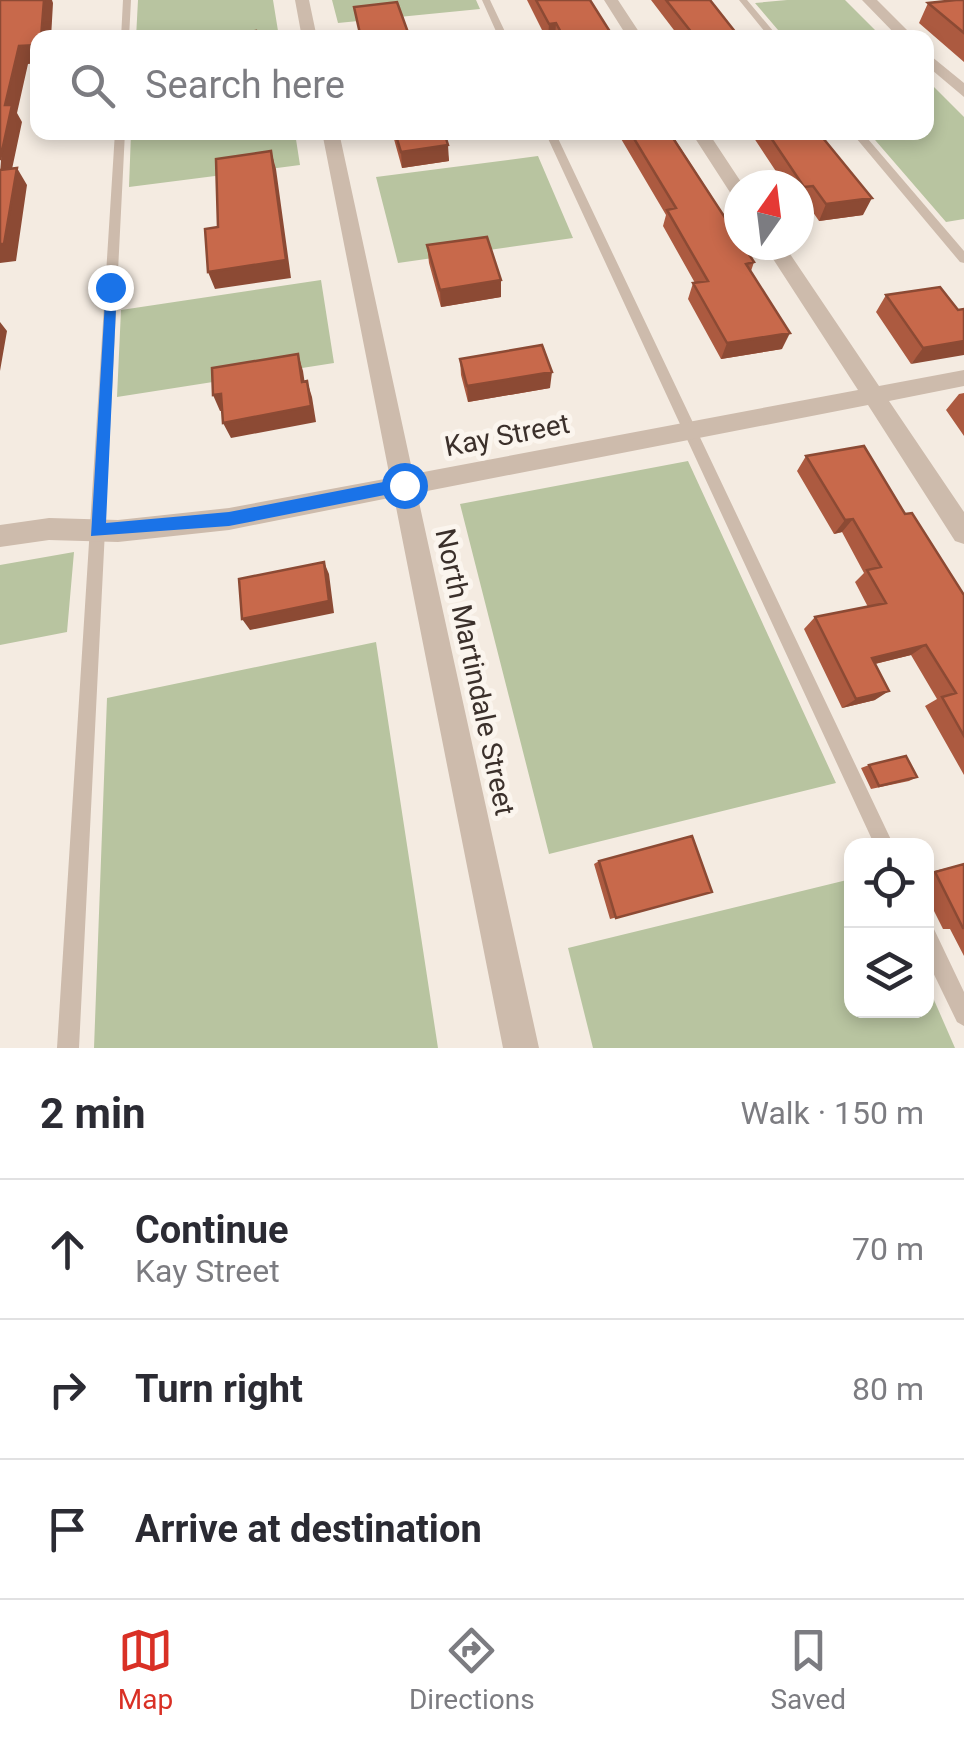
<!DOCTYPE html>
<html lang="en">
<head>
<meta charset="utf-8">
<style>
  :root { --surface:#fff; --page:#f7f7f7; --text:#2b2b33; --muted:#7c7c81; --line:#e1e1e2; --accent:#d93025 }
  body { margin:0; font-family:Roboto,sans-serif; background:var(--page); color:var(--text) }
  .controls { position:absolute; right:30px; bottom:30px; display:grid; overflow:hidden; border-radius:20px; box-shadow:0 5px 15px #0003 }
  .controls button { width:90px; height:90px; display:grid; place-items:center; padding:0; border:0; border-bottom:2px solid var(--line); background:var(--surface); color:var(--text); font:50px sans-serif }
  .compass { position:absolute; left:724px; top:170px; width:90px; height:90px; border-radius:50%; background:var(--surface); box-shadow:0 5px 15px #0003; rotate:14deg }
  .stop { position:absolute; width:30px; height:30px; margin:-22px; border:8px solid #1a73e8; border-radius:50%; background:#fff }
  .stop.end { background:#1a73e8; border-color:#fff; box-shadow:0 2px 10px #0008 }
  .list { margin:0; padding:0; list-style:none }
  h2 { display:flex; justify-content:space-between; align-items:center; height:130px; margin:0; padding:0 40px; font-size:42px }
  h2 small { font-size:32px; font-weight:400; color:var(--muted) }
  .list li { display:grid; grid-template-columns:65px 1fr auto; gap:30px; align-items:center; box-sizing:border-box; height:140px; padding:0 40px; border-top:2px solid var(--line) }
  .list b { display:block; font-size:38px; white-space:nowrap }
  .list p { margin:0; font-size:32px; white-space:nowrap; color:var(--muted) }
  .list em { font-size:32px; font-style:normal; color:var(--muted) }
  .icon { flex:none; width:55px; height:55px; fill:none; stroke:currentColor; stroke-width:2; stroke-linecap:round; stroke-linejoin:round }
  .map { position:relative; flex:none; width:964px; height:1048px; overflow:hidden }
  .search { position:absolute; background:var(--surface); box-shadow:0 5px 15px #0003; left:30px; right:30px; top:30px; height:110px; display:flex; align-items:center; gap:25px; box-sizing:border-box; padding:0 35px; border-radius:20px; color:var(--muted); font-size:38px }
  .sheet { height:550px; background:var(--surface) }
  nav { display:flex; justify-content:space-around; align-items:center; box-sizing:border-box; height:140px; border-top:2px solid var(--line); background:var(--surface); font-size:28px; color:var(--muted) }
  nav a { display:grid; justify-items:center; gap:5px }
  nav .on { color:var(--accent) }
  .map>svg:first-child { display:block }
  .green { fill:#b8c4a0 }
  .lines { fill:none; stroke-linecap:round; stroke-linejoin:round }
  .lane { fill:#cdbbac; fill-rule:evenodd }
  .street { fill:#cdbbac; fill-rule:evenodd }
  .wall { fill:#ac5a40 }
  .shaded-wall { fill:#8c4a34 }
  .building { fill:#c8694b; stroke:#8c4a34; stroke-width:2.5 }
  .route { fill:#1a73e8 }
  .labels { text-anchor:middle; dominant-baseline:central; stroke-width:10; stroke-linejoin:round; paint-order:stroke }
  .street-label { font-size:28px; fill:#3b302b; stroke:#fbf5ee }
</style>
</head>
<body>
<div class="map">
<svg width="964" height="1048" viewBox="0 0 964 1048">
  <rect width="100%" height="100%" fill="#f4ebe1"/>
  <!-- green -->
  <path class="green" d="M138,0h135l6,37 -143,1z
    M332,0h144l4,9 -142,14z
    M787,0h58l37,37h-98l-29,-34z
    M934,87l30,30v102l-18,3 -77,-89 57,-1 1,-44z
    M131,133h164l5,32 -171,22z
    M538,156l35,82 -175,25 -22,-86z
    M321,280l13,83 -217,34 4,-87z
    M688,461l148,322 -287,71 -89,-350z
    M74,552l-7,80 -67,13v-80z
    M376,642l62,406h-344l13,-350z
    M851,879l1,132h74l1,-27 28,64h-362l-25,-100z"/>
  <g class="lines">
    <!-- lane -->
    <path class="lane" d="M123,0h8l-2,38h-8z
      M482,0h8l18,38h-9z
      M739,0h8l32,38h-9z
      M115,132h10l-46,916h-22z
      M545,132h10l339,714h-19z
      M851,132h11l102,119v12l-4,-1z
      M926,924l7,3 31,65v34l-7,-4 -31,-64z"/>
    <!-- street -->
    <path class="street" d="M295,0h14l8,38h-15z
      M604,0h14l25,38h-15z
      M862,0h15l38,38h-16z
      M926,52l38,31v14l-38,-32z
      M322,132h17l74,342 445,-84 -94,-145h20l95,141 85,-16v16l-75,15 75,111v32l-9,-3 -87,-136 -451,88 122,555h-36l-109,-551 -165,33 -111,12 -69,-2 -49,7v-22l49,-7 69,2 111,-12 161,-30z
      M691,132h17l35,53h-4v14l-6,-2z"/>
  </g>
  <!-- wall -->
  <path class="wall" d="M527,0h63l24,38h-68z
    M651,0h59l30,38h-60z
    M964,0v62l-45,-39 9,-20z
    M392,132h52l5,29 -47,7z
    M617,132h53l84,130 -3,9 31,78 -61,10 -33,-60 5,-16h2l-32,-57 3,-11z
    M750,132h68l45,83 -44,6 -13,-19 -7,1v-18h-14z
    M427,245l74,52 -60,10 -12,-44z
    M886,295l72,15 -47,54 -35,-52z
    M460,359l90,29 -82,14 -7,-27z
    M964,393v43l-18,-26 13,-16z
    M806,456l99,58 59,81v180l-39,-69 12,-7 -26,-44 -36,9v36l-33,8 -38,-79 11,-12 53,-10 -13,-25 9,-9 -22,-41 -8,2 -37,-63z
    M869,765l48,12 -8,4 -38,8 -10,-21z
    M599,861l113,31 -102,27 -16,-55z
    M964,864v92l-14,-27h-7l-17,-34v-22z"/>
  <!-- shaded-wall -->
  <path class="shaded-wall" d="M44,0h8l1,3 -2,35h-10z
    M556,23l-1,15h-7l1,-14z
    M38,45v18l-10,1 -11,49 5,9 -14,66 -8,-14 5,-69 14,-59z
    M448,145l1,16 -47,7 -1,-16z
    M271,151l5,18 15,109 -76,11 -7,-17z
    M17,168l10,17 -11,76 -16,2v-19z
    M872,198l-9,17 -44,6 7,-17z
    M501,280v17l-60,10 -1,-17z
    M0,322l7,9 -7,40z
    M790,333l-8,16 -61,10 6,-16z
    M964,341v14l-53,9 12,-16z
    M298,354l5,17 4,27 -5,-16z
    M552,372l-2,16 -82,14 -1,-16z
    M307,381l5,16 4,25 -85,16 -8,-15z
    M221,394l8,16 -9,1 -7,-16z
    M853,519l-11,13 -8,2 11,-14z
    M324,562l5,12 5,39 -84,17 -8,-11z
    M926,645l-15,10 -53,13 14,-10z
    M889,691l-14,9 -33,8 14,-9z"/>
  <!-- building -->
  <path class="building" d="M0,0h44l-3,38h-3v7l-19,1 -14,59h7l-12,55z
    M536,0h54l24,38h-50l-8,-15 -7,1z
    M666,0h44l30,38h-44z
    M956,0h8v33l-36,-30z
    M397,2l13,36h-49l-7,-31z
    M256,31l1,6 7,1h-52v-2z
    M395,132h49l4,13 -47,7z
    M630,132h39l70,107v6h4l11,17 -8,2 44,69 -63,10 -34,-60 15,-2 -41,-71 9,-2z
    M767,132h51l54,66 -46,6 -13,-18 -9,1z
    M271,151l15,109 -78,12 -3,-43 13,-2 -2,-68z
    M17,168l-13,76h-4v-74z
    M487,237l14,43 -61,10 -13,-45z
    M940,287l18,23 6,-1v32l-41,7 -37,-53z
    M542,345l10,27 -85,14 -7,-27z
    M298,354l4,28 5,-1 4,25 -88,17 -2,-29 -8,1 -1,-27z
    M864,446l41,68 7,-1 52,82v141l-22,-39 14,-4 -30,-48 -54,13 17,33 -33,8 -41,-82 71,-14 -19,-33 14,-3 -28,-48 -8,1 -39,-64z
    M324,562l5,39 -87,18 -3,-40z
    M906,756l11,21 -38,9 -10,-21z
    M692,836l20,56 -96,26 -17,-57z
    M964,864v64h-1l-28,-56z"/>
  <!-- route -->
  <path class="route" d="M106,284l11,3 -11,236 123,-11 175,-34 6,2v10l-181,36 -138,10z"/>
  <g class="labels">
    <!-- street labels -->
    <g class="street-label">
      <text transform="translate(507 435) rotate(-11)">Kay Street</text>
      <text transform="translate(475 672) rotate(78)">North Martindale Street</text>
    </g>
  </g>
</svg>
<div class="controls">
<button><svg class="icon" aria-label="locate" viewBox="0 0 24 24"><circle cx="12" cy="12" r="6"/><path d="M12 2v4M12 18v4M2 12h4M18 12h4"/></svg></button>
<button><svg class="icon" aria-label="layers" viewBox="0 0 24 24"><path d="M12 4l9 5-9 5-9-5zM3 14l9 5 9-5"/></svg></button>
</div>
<svg class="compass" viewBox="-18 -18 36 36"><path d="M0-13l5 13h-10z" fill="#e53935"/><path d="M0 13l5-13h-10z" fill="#7c7c81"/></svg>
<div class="stop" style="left:404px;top:485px"></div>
<div class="stop end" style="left:110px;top:287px"></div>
<div class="search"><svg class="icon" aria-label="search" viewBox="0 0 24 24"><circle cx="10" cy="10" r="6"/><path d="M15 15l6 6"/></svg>Search here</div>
</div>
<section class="sheet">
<h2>2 min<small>Walk · 150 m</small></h2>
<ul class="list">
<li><svg class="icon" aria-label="ahead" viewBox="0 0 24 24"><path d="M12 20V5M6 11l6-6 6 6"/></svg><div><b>Continue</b><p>Kay Street</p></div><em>70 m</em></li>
<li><svg class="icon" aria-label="right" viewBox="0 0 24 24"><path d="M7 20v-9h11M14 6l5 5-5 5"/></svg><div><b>Turn right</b></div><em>80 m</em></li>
<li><svg class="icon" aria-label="arrive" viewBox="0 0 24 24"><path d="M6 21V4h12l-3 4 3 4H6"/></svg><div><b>Arrive at destination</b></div></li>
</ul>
</section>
<nav>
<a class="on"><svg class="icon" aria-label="map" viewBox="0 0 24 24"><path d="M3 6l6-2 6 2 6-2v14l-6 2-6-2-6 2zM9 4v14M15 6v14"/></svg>Map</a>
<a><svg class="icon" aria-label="directions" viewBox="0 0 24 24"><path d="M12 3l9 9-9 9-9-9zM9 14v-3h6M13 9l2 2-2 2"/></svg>Directions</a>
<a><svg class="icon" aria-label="saved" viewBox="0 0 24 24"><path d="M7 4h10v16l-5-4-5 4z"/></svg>Saved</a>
</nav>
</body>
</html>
